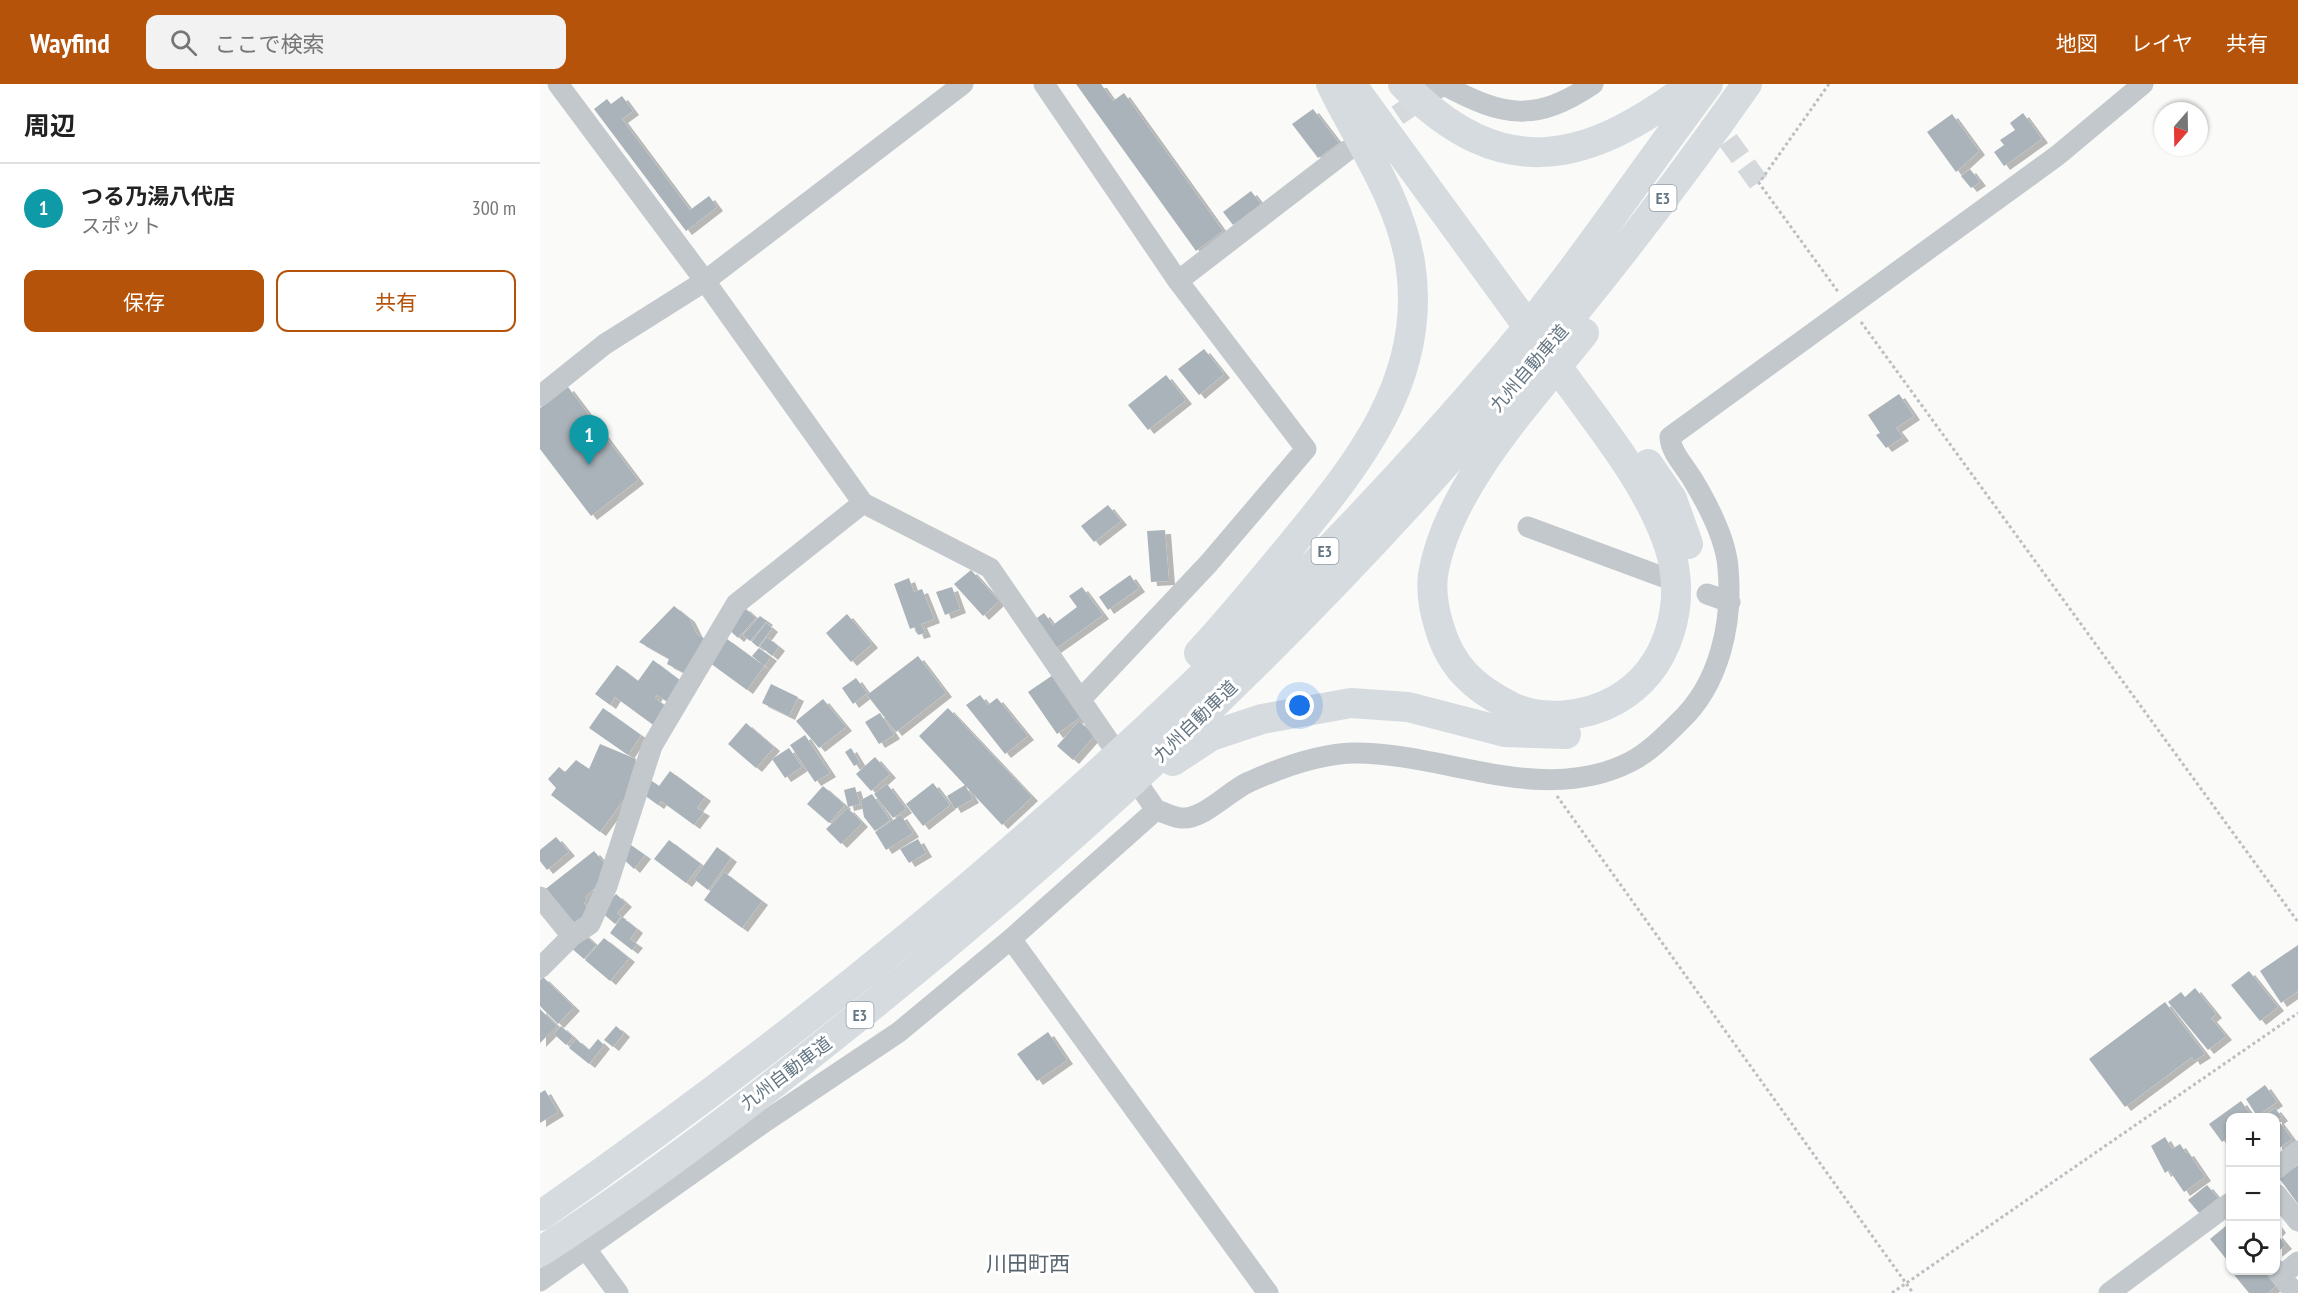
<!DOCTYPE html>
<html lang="ja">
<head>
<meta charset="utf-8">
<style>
  :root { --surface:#fff; --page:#f2f2f2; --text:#222; --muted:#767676; --line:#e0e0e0; --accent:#b45309 }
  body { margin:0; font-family:"PT Sans Narrow","Noto Sans JP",sans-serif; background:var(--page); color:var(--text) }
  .controls { position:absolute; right:18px; bottom:18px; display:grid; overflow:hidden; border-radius:12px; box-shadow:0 2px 4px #0004 }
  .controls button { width:54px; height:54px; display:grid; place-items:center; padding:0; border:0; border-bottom:2px solid var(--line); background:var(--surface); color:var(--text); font:30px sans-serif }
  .compass { position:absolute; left:1614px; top:18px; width:54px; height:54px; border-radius:50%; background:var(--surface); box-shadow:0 2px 4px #0004; rotate:200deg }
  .you { position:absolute; left:760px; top:622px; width:21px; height:21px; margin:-15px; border:4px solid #fff; border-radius:50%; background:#1a73e8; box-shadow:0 0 0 9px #1a73e833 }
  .badge { display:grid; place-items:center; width:39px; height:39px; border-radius:50%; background:var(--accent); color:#fff; font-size:20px; font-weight:700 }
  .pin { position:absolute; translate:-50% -50px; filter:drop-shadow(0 2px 3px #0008) }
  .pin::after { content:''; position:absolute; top:32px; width:21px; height:18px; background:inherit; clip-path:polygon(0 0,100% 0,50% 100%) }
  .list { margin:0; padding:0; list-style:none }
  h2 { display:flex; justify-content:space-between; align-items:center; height:78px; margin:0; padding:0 24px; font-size:26px }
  h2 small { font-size:20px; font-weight:400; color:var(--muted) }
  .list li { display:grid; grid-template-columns:39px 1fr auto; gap:18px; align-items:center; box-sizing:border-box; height:90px; padding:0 24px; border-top:2px solid var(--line) }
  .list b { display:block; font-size:22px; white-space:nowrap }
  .list p { margin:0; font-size:20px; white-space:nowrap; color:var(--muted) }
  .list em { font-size:20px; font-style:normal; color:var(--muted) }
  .actions { display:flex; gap:12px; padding:18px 24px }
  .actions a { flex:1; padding:14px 0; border:2px solid var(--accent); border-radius:12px; text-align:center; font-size:21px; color:var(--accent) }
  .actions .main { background:var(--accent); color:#fff }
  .icon { flex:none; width:33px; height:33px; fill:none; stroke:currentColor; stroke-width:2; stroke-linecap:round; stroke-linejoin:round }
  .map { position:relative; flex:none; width:1758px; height:1209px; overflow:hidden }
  header { display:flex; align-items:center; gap:36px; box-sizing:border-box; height:84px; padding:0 30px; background:var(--accent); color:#fff }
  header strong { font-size:28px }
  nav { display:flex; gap:33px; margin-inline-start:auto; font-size:21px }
  .search { width:420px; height:54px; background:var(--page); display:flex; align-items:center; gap:15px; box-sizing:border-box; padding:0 21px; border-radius:12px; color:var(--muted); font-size:22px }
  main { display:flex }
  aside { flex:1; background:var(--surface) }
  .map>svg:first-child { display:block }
  .building { fill:#aab3b9; filter:url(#shadow) }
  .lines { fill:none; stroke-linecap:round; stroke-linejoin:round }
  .minor-tunnel { stroke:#d5d9db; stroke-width:21; stroke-dasharray:21 10; stroke-linecap:butt }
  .path { stroke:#bbbfc2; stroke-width:3; stroke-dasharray:3 3; stroke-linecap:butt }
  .minor { stroke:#c3c8cc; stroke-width:21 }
  .highway { stroke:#d6dbdf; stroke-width:30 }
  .labels { text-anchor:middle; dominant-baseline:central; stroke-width:6; stroke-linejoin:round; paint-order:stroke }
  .shield { fill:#fff; stroke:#939fa8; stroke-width:1.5 }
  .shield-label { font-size:16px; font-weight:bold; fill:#657683 }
  .street-label { font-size:18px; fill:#657683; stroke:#fff }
  .quarter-label { font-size:21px; fill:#57646e; stroke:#fff }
</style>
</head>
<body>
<header>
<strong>Wayfind</strong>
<div class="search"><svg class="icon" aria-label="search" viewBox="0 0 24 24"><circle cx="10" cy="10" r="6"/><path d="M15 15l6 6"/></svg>ここで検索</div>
<nav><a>地図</a><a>レイヤ</a><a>共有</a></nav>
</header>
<main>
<aside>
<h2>周辺<small></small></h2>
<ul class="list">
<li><span class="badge" style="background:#0f9aa8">1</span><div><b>つる乃湯八代店</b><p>スポット</p></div><em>300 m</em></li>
</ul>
<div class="actions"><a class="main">保存</a><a>共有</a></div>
</aside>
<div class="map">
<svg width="1758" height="1209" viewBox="0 0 1758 1209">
  <defs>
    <filter id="shadow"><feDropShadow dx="6" dy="4" stdDeviation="0" flood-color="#0004"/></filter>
  </defs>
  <rect width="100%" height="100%" fill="#fafaf8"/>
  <!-- building -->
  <path class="building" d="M536,0h25l12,17 11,-8 99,138 -27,20z
    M82,12l11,15 -11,8 68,91 19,-14 8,11 -31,24 -92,-122 13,-10 4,5z
    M773,25l26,34 -21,15 -26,-34z
    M1483,29l19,26 -38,27 -10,-14 10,-7 -4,-5 15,-10 -5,-7z
    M1412,30l27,37 -23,21 -29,-40z
    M1430,85l10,13 -9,6 -10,-12z
    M711,107l10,13 -28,21 -10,-13z
    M664,265l20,25 -25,21 -21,-26z
    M626,291l20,25 -38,30 -20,-25z
    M28,303l70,93 -47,36 -51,-67v-41z
    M1359,310l15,22 -18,12 7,9 -17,11 -10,-13 4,-2 -12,-18z
    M568,421l13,16 -27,21 -13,-16z
    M625,446l4,51 -18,1 -4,-51z
    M431,486l28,31 -16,15 -29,-32z
    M590,491l9,13 -31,22 -9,-13z
    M369,494l5,14 8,-3 12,30 -13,5 4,9 -7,2 -3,-8 -5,2 -16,-45z
    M412,503l8,22 -15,6 -9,-23z
    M542,503l21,28 -48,34 -21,-29 10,-7 9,12 24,-18 -8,-11z
    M134,522l15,12 8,16 10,6 -19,35 -21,-11 2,-5 -30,-17z
    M204,523l12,11 -18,20 -12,-11z
    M307,530l25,30 -21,18 -25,-29z
    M220,532l7,5 -17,20 -7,-6z
    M226,539l6,5 -14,19 -6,-5z
    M227,553l12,10 -7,9 -12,-10z
    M187,555l37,27 -17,24 -37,-27z
    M219,564l12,9 -7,9 -12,-10z
    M378,572l28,37 -50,39 -29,-37z
    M113,576l33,25 -14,20 -15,-10 -2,3 14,11 -13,18 -41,-30 -5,8 -15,-11 22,-29 21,16z
    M513,591l29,41 -25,18 -29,-42z
    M316,594l11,15 -14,11 -11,-16z
    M231,600l27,13 -9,19 -27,-13z
    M440,611l8,10 9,-7 31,38 -23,18 -39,-49z
    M283,615l23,28 -27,21 -23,-27z
    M63,624l38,27 -13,20 -39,-27z
    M408,624l84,89 -30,28 -83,-89z
    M340,629l14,22 -15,9 -14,-22z
    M539,637l16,14 -22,25 -16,-14z
    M206,639l28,24 -18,21 -28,-24z
    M265,651l25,38 -15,9 -25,-37z
    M60,660l36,15 -12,40 -24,33 -49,-37 5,-7 -8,-9 11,-12 6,5 11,-12 13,9z
    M249,664l13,19 -17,11 -13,-19z
    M311,664l9,15 -6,3 -9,-14z
    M335,673l15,17 -19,17 -15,-17z
    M130,687l35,26 -8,11 7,4 -10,13 -33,-24 -3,4 -18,-13 9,-13 10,7z
    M393,699l17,22 -27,21 -17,-22z
    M347,700l19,25 -13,9 -19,-24z
    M425,701l8,14 -18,10 -8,-13z
    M283,702l22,19 -16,18 -22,-19z
    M315,703l5,17 -12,3 -4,-17z
    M332,710l18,26 -15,11 -11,-14 -3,-17z
    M308,724l14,15 -21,21 -15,-15z
    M361,731l12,18 -27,17 -11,-18z
    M16,753l13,15 -22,18 -7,-9v-11z
    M378,755l8,14 -17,10 -9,-14z
    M129,756l32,24 -15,19 -32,-24z
    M85,757l20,14 -11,14 -17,-16z
    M177,763l14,11 -23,32 -14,-11z
    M54,767l13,15 -7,17 -15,14 2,3 -3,3 7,11 -22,15 -26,-38z
    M184,788l38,29 -20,27 -38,-28z
    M76,810l10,9 -9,10 4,3 -6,8 -14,-12z
    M82,833l15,12 -7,10 7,5 -5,6 -22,-17z
    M43,849l13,12 -12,14 -14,-12z
    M64,854l25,20 -19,23 -25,-21z
    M1758,861v46l-17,12 -21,-32z
    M1709,887l29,36 -18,14 -29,-36z
    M3,893l31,30 -16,17 -18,-18v-26z
    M1655,904l21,26 -5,4 15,18 -18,14 -40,-48 13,-10 4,5z
    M1625,918l40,52 -11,7 -2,-4 -67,50 -36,-48z
    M0,925l17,17 -17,17z
    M21,942l12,11 -7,8 -12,-11z
    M76,942l8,7 -11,14 -9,-7z
    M508,948l19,28 -30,21 -20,-27z
    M36,955l13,11 9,-11 6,6 -15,19 -20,-16z
    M1725,1001l12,17 -20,14 -11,-17z
    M5,1006l13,22 -18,11v-30z
    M1701,1017l12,17h-23v18l-8,6 -13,-18z
    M1735,1024l7,9 -4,3 14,19 -14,10 -2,-4v-27h-15z
    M1625,1053l7,12 8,-5 6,9 2,-1 17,25 -21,15 -15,-22 -4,3 -14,-27z
    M1758,1081v39l-19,-26z
    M1667,1101l11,13 -19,15 -11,-13z
    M1736,1139l4,6 -4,4 10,12 -10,8z
    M1687,1141l3,4v29l-3,2 -17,-21z
    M1690,1178v8h33l13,16 -8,7h-19l-23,-28z"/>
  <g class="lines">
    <!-- minor-tunnel -->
    <path class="minor-tunnel" d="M1170,31l49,68
      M832,49l58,-40"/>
    <!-- path -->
    <path class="path" d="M1289,0l-70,99 80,110
      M1321,238l437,600
      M1017,712l356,497
      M1352,1209l406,-280"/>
    <!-- minor -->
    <path class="minor" d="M18,0l147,197 158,222 127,65 166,242c8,2 18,8 26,8 21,2 48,-28 67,-36 31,-14 70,-28 104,-29 91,-1 188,54 277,9 18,-9 34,-25 49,-40 41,-38 54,-100 49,-154 -2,-29 -20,-63 -35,-88 -8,-14 -22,-27 -23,-43l388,-282 85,-71
      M504,0l134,197 128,168 -97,114 -128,136
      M890,9l14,-8c60,32 91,38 149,-1
      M638,197l170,-131
      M0,312l65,-52 100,-63 258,-197
      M988,443l135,50
      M1167,510l23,8
      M0,813l32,39
      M471,855l257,354
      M0,884l32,-32 18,-12 17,-38 45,-140 84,-142 127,-101
      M1736,1085l22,-18
      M1736,1110l22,27
      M46,1165l32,44
      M1736,1186l19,23
      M1741,1192l17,-14
      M0,1197l226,-160 133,-89 112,-93 145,-129
      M1569,1209l121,-90"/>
    <!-- highway -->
    <path class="highway" d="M811,0c69,95 139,190 208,285 39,55 88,112 110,177 18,57 1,123 -53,154 -30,17 -75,22 -106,6 -36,-18 -60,-40 -71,-80 -5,-16 -8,-34 -6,-51 14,-87 97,-174 151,-242
      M863,0c100,102 185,79 289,0
      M1108,380l24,35 16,45
      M659,569c31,-33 60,-69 89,-104 69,-84 141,-170 122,-287 -11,-65 -51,-120 -79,-178
      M633,677l38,-25 51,-17 89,-16 57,4 97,25 61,2
      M0,1132c351,-245 682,-530 961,-856 74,-87 138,-184 207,-276
      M0,1168c116,-75 226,-161 334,-248 330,-266 629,-572 873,-920"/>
  </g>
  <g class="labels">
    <!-- shield labels -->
    <g class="shield">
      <rect x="1109.5" y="101" width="27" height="26" rx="4.5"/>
      <rect x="771.5" y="454" width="27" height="26" rx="4.5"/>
      <rect x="306.5" y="918" width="27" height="26" rx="4.5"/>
    </g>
    <g class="shield-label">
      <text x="1123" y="114">E3</text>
      <text x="785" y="467">E3</text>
      <text x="320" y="931">E3</text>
    </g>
    <!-- street labels -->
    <g class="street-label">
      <text transform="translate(989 284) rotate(-49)">九州自動車道</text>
      <text transform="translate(655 637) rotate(-44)">九州自動車道</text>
      <text transform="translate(246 989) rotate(-37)">九州自動車道</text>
    </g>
    <!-- quarter labels -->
    <g class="quarter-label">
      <text x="488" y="1179">川田町西</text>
    </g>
  </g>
</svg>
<div class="controls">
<button>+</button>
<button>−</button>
<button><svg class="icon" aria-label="locate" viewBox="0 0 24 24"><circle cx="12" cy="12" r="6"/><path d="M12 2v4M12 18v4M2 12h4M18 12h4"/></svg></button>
</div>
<svg class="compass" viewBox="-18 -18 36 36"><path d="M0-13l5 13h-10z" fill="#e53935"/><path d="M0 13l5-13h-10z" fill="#767676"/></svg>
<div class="you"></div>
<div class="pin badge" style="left:49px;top:381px;background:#0f9aa8">1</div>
</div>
</main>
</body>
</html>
